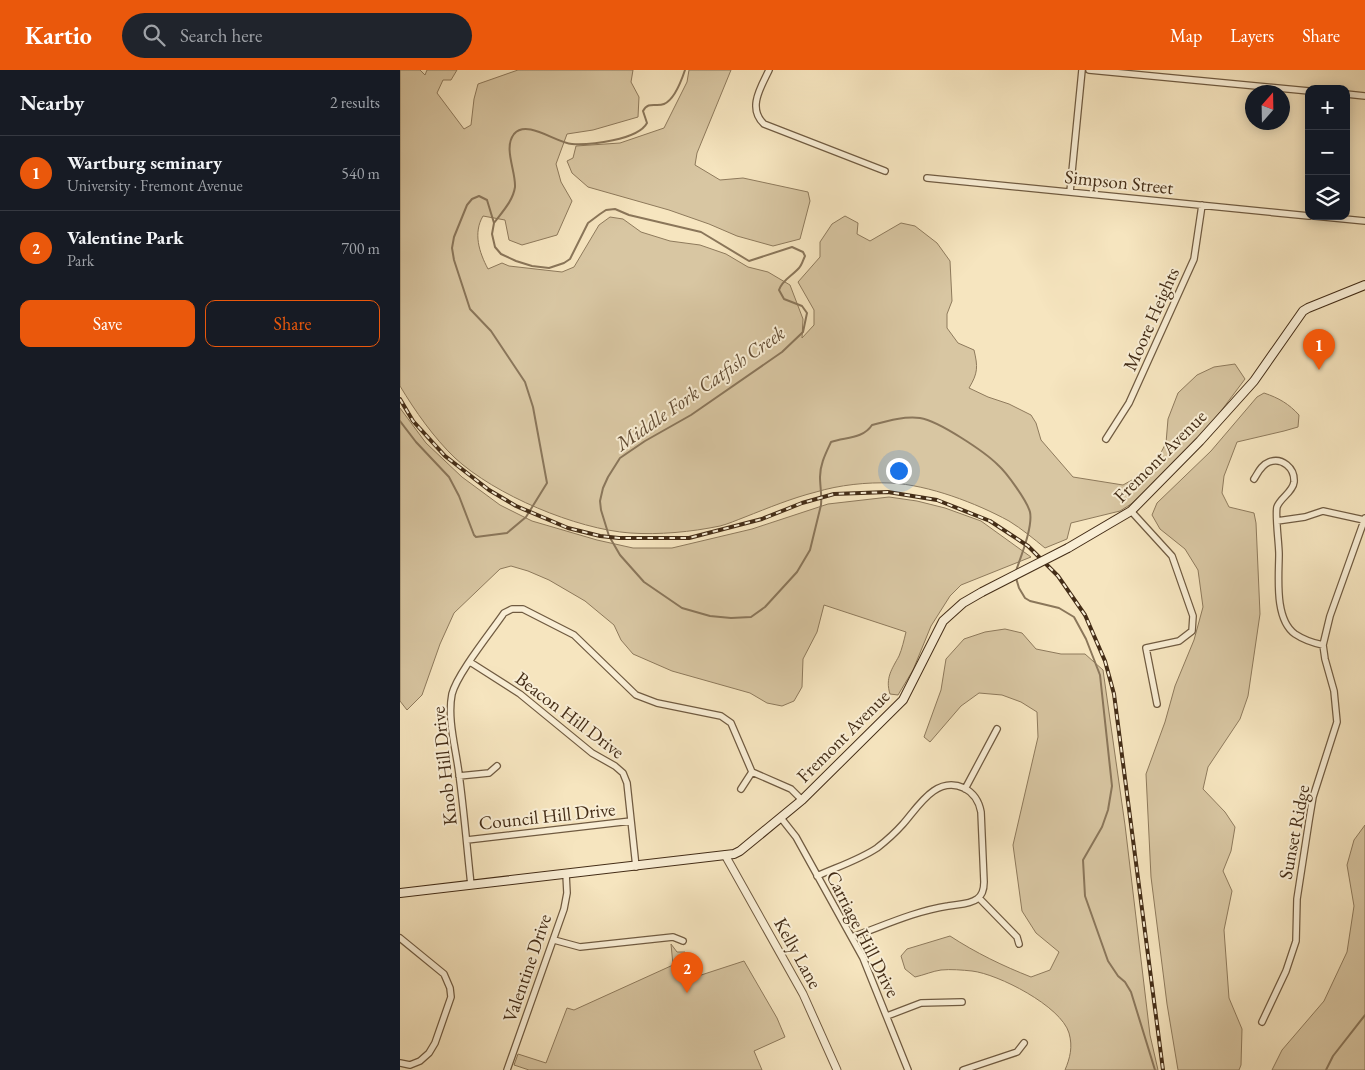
<!DOCTYPE html>
<html lang="en">
<head>
<meta charset="utf-8">
<style>
  :root { --surface:#171b24; --page:#20242c; --text:#f1f3f6; --muted:#9ea1a6; --line:#363941; --accent:#ea580c }
  body { margin:0; font-family:"EB Garamond",serif; background:var(--page); color:var(--text) }
  .controls { position:absolute; right:15px; top:15px; display:grid; overflow:hidden; border-radius:10px; box-shadow:0 2px 12px #0003 }
  .controls button { width:45px; height:45px; display:grid; place-items:center; padding:0; border:0; border-bottom:1px solid var(--line); background:var(--surface); color:var(--text); font:25px sans-serif }
  .compass { position:absolute; left:845px; top:15px; width:45px; height:45px; border-radius:50%; background:var(--surface); box-shadow:0 2px 12px #0003; rotate:20deg }
  .you { position:absolute; left:498px; top:400px; width:18px; height:18px; margin:-12px; border:4px solid #fff; border-radius:50%; background:#1a73e8; box-shadow:0 0 0 8px #1a73e833 }
  .badge { display:grid; place-items:center; width:32px; height:32px; border-radius:50%; background:var(--accent); color:#fff; font-size:16px; font-weight:700 }
  .pin { position:absolute; translate:-50% -41px; filter:drop-shadow(0 1px 2px #0008) }
  .pin::after { content:''; position:absolute; top:26px; width:18px; height:15px; background:inherit; clip-path:polygon(0 0,100% 0,50% 100%) }
  .list { margin:0; padding:0; list-style:none }
  h2 { display:flex; justify-content:space-between; align-items:center; height:65px; margin:0; padding:0 20px; font-size:21px }
  h2 small { font-size:16px; font-weight:400; color:var(--muted) }
  .list li { display:grid; grid-template-columns:32px 1fr auto; gap:15px; align-items:center; box-sizing:border-box; height:75px; padding:0 20px; border-top:1px solid var(--line) }
  .list b { display:block; font-size:19px; white-space:nowrap }
  .list p { margin:0; font-size:16px; white-space:nowrap; color:var(--muted) }
  .list em { font-size:16px; font-style:normal; color:var(--muted) }
  .actions { display:flex; gap:10px; padding:15px 20px }
  .actions a { flex:1; padding:11px 0; border:1px solid var(--accent); border-radius:10px; text-align:center; font-size:18px; color:var(--accent) }
  .actions .main { background:var(--accent); color:#fff }
  .icon { flex:none; width:28px; height:28px; fill:none; stroke:currentColor; stroke-width:2; stroke-linecap:round; stroke-linejoin:round }
  .map { position:relative; flex:none; width:965px; height:1000px; overflow:hidden }
  header { display:flex; align-items:center; gap:30px; box-sizing:border-box; height:70px; padding:0 25px; background:var(--accent); color:#fff }
  header strong { font-size:24px }
  nav { display:flex; gap:28px; margin-inline-start:auto; font-size:18px }
  .search { width:350px; height:45px; background:var(--page); display:flex; align-items:center; gap:12px; box-sizing:border-box; padding:0 18px; border-radius:28px; color:var(--muted); font-size:19px }
  main { display:flex }
  aside { flex:1; background:var(--surface) }
  .map>svg:first-child { display:block }
  .green { fill:#d8c6a2; stroke:#8e7a5c }
  .lines { fill:none; stroke-linecap:round; stroke-linejoin:round }
  .stream { stroke:#8a765a; stroke-width:2 }
  .minor-casing { stroke:#705b41; stroke-width:8 }
  .tertiary-casing { stroke:#705b41; stroke-width:9 }
  .secondary-casing { stroke:#442d17; stroke-width:10 }
  .minor { stroke:#f9eed5; stroke-width:5.5 }
  .tertiary { stroke:#f9eed5; stroke-width:7 }
  .secondary { stroke:#f9eed5; stroke-width:8 }
  .rail-casing { stroke:#442d17; stroke-width:4 }
  .rail { stroke:#f9eed5; stroke-width:2; stroke-dasharray:5.5; stroke-linecap:butt }
  .secondary-bridge-casing { stroke:#442d17; stroke-width:10; stroke-linecap:butt }
  .secondary-bridge { stroke:#f9eed5; stroke-width:8 }
  .labels { text-anchor:middle; dominant-baseline:central; stroke-width:4; stroke-linejoin:round; paint-order:stroke }
  .street-label { font-size:19px; fill:#442d17; stroke:#f9eed5 }
  .water-label { font-size:20px; font-style:italic; fill:#614b33; stroke:#f9eed5 }
</style>
</head>
<body>
<header>
<strong>Kartio</strong>
<div class="search"><svg class="icon" aria-label="search" viewBox="0 0 24 24"><circle cx="10" cy="10" r="6"/><path d="M15 15l6 6"/></svg>Search here</div>
<nav><a>Map</a><a>Layers</a><a>Share</a></nav>
</header>
<main>
<aside>
<h2>Nearby<small>2 results</small></h2>
<ul class="list">
<li><span class="badge">1</span><div><b>Wartburg seminary</b><p>University · Fremont Avenue</p></div><em>540 m</em></li>
<li><span class="badge">2</span><div><b>Valentine Park</b><p>Park</p></div><em>700 m</em></li>
</ul>
<div class="actions"><a class="main">Save</a><a>Share</a></div>
</aside>
<div class="map">
<svg width="965" height="1000" viewBox="0 0 965 1000">
  <rect width="100%" height="100%" fill="#f6e5bf"/>
  <filter id="stains"><feTurbulence type="fractalNoise" baseFrequency=".004" numOctaves="4"/><feColorMatrix values="0 0 0 0 .2 0 0 0 0 .09 0 0 0 0 .02 0 0 0 .5 -.17"/></filter>
  <radialGradient id="worn" r=".72"><stop offset=".6" stop-color="#630" stop-opacity="0"/><stop offset="1" stop-color="#630" stop-opacity=".3"/></radialGradient>
  <!-- green -->
  <path class="green" d="M0,0h20l5,5 2,-5h30l-6,10h-8l-6,13 27,36 7,-4 3,-26 4,-15 40,-14h115l-2,12 8,15 -1,20 -45,13 -26,4 -11,30 5,18 11,19 -15,34 -35,10 -13,-5 -4,-20 -22,-4c-10,17 -4,36 5,53l14,-6 7,3 53,6 12,-5 25,-42 11,-8 13,2 18,13 29,9 30,4 26,9 22,13 20,5 22,13 13,34 -1,19 12,-13v-15l-16,-28 22,-25v-15l12,-18 13,-8 13,7 -1,11 13,7 31,-18 14,3 22,17 13,18 2,40 -5,13v14l11,15 16,7c4,17 4,23 -5,38l19,9 21,7 22,11 5,8 5,17 32,37 50,8 20,-11 14,-14 9,-17 2,-24 10,-26 19,-18 17,-8 21,-3 10,15 -30,40 -52,56 -32,29 -11,7 -49,12 -4,16 -22,9c-11,-9 -23,-19 -36,-27 -33,-18 -80,-36 -118,-38 -24,-1 -52,2 -75,9 -24,6 -48,16 -71,25 -8,3 -17,7 -25,9 -29,6 -61,9 -90,7 -54,-4 -135,-38 -175,-75 -21,-20 -40,-47 -55,-72z
    M289,0h42l-34,83 -2,12 25,15 23,-2 65,14 2,9 -10,38 -27,7 -36,-10 -28,-12 -40,-14 -81,-23 -16,-14 -5,-12 6,-3 3,-12 44,-3 44,-15 23,-46z
    M864,323c15,5 25,11 35,22l-1,12 -14,4 -47,11 -13,34 -2,17 7,14 25,6 2,10 4,91 -12,82 -8,23 -32,48 -5,22 22,23 10,15 -4,24 -8,20 9,20 -8,39 5,68 13,31 -1,36 -2,5h-61l-11,-66 -16,-127 -5,-103 19,-52 10,-36 19,-46 9,-33 -5,-37 -13,-21 -25,-20 -8,-14 5,-12 54,-52 46,-54z
    M0,338l26,35 36,34 38,28 32,16 65,19 36,8h39l80,-19 76,-25 61,-7 28,4 28,7 36,13 50,36 -70,28 -11,11 -19,30 -18,44 -15,25 -8,-1c-5,-16 2,-25 9,-38 3,-7 5,-16 7,-24l-82,-27 -7,27 -14,27 -1,28 -8,14 -12,5 -15,-3 -17,-10 -78,-22 -39,-17 -12,-14 -7,-15 -29,-24 -36,-21 -21,-9 -17,-5 -11,3 -46,44 -14,31 -18,51 -15,15 -7,-9z
    M605,559l17,4 14,16 25,5h24l18,16 22,155 25,210 8,35h-93c5,-12 8,-23 4,-37 -8,-27 -71,-59 -97,-62 -10,-1 -21,-2 -31,-1 -8,1 -17,5 -26,7l-10,-8 -4,-13 6,-7 43,-13c26,17 53,30 81,41l19,-7 9,-18 -23,-19 -14,-22 -9,-66 25,-108 -1,-25 -16,-10 -19,-7 -23,-2 -18,13 -31,36 -6,-5 17,-47 5,-31 18,-20 21,-7z
    M965,755v245h-93l10,-20 42,-49 23,-49 7,-46 -7,-41 7,-25z
    M271,874l6,8h8l7,26 52,-17 33,57 8,19 -31,14 8,19h-233l-15,-5 4,-11 28,9 21,-55 7,2 99,-45z"/>
  <g class="lines">
    <!-- stream -->
    <path class="stream" d="M94,153c8,-11 19,-22 21,-36 1,-16 -12,-39 -1,-53 13,-15 42,9 58,10 18,1 66,-4 75,-21l-4,-12c5,-10 13,-4 21,-7 10,-4 18,-25 21,-34
      M0,351l16,21 33,35 10,19 15,39 2,2 31,-4 19,-16 21,-34 -14,-76 -8,-25 -34,-51 -21,-22 -16,-49 -2,-12 2,-11 13,-32 5,-6 7,-3 8,4 7,23 -2,11 3,13 6,7 15,7 16,5 17,2 15,-5 6,-4 18,-36 12,-9 6,-4 9,-1 14,6 72,17 48,29 43,-14 11,5 2,4c-2,4 -3,9 -6,12 -7,8 -17,12 -20,22l5,9 18,7 5,7 -4,19 -21,20 -91,63 -46,26 -25,17 -12,19 -5,11 -3,13 1,9 8,26 11,19 24,27 38,26 28,8 21,2 20,-1 14,-10 32,-35 13,-22 11,-45c1,-10 -1,-19 -1,-28 0,-13 6,-24 11,-35 14,-5 32,-3 41,-17 15,-4 32,-9 48,-7 19,3 65,34 78,47 9,8 29,36 32,47 3,15 -9,44 -14,59
      M616,508l3,10 6,10 5,3 29,7 15,9 12,22 14,36 12,111 -4,24 -6,17 -19,33 2,36 23,65 10,15 7,6 6,10 24,78
      M926,1000l7,-14 32,-41"/>
    <!-- minor casing -->
    <g class="minor-casing">
      <path id="minor" d="M369,0c-8,17 -22,38 -5,54l121,47
        M689,0l220,21
        M946,24l19,2
        M527,108l382,38
        M670,122l12,-122
        M914,146l51,5
        M706,369l23,-36 65,-144 8,-54
        M854,409c4,-6 7,-14 15,-17 13,-5 26,6 25,20 -1,10 -14,16 -17,25 -2,8 2,37 2,47 0,22 -5,65 16,80 9,6 18,9 28,11
        M731,441l41,45 21,60 -1,15 -13,10 -33,7 11,56
        M877,451l28,-4 18,-6 41,9
        M70,592l50,32 72,59 23,13 8,7 4,10 9,84
        M59,706l30,-3 8,-7
        M341,719l11,-17
        M565,719l32,-60
        M381,748l15,19 67,121 45,112
        M67,770l164,-19
        M417,806c20,-9 42,-16 60,-28 9,-7 18,-15 26,-24 15,-17 33,-49 61,-36 10,5 15,13 17,24l3,70c0,6 -1,13 -7,17 -8,6 -20,5 -29,7 -33,5 -65,20 -96,31
        M71,815c-4,-37 -7,-74 -12,-111 -3,-25 -12,-55 -7,-80 5,-20 39,-62 52,-81l8,-4h11l51,26 62,60 21,8 64,13 10,7 21,49 39,17 11,11
        M579,828l38,39 2,7
        M0,868l44,36 6,14 1,9 -16,46 -6,10 -9,8 -10,4 -10,-2
        M154,870l26,7 93,-10 10,4
        M487,946l34,-13 41,-1
        M862,952l24,-51 10,-30 1,-42 12,-78 4,-24 24,-75 -3,-31 -9,-32 -2,-14 7,-29 35,-98
        M107,1000l57,-161 3,-16 -1,-19
        M563,1000l54,-18 7,-9"/>
    </g>
    <!-- tertiary casing -->
    <g class="tertiary-casing">
      <path id="tertiary" d="M325,785l78,139 34,76"/>
    </g>
    <!-- secondary casing -->
    <g class="secondary-casing">
      <path id="secondary" d="M668,478l63,-37 69,-70 54,-60 49,-70 5,-3 57,-23
        M0,823l334,-39 6,-3 62,-51 101,-100 40,-79 20,-18 19,-11"/>
    </g>
    <!-- minor -->
    <use href="#minor" class="minor"/>
    <!-- tertiary -->
    <use href="#tertiary" class="tertiary"/>
    <!-- secondary -->
    <use href="#secondary" class="secondary"/>
    <!-- rail casing -->
    <g class="rail-casing">
      <path id="rail" d="M0,329l13,22 32,35 44,34 27,16 52,22 32,8 19,2h70l73,-19 40,-16 32,-9 54,-2 49,8 53,21 38,25 30,30 27,39 20,46 9,33 49,376"/>
    </g>
    <!-- rail -->
    <use href="#rail" class="rail"/>
    <!-- secondary-bridge casing -->
    <g class="secondary-bridge-casing">
      <path id="secondary-bridge" d="M582,522l86,-44"/>
    </g>
    <!-- secondary-bridge -->
    <use href="#secondary-bridge" class="secondary-bridge"/>
  </g>
  <g class="labels">
    <!-- street labels -->
    <g class="street-label">
      <text transform="translate(719 112) rotate(6)">Simpson Street</text>
      <text transform="translate(751 249) rotate(-66)">Moore Heights</text>
      <text transform="translate(760 386) rotate(-45)">Fremont Avenue</text>
      <text transform="translate(170 645) rotate(37)">Beacon Hill Drive</text>
      <text transform="translate(443 666) rotate(-45)">Fremont Avenue</text>
      <text transform="translate(44 696) rotate(-96)">Knob Hill Drive</text>
      <text transform="translate(147 746) rotate(-6)">Council Hill Drive</text>
      <text transform="translate(894 762) rotate(-79)">Sunset Ridge</text>
      <text transform="translate(463 864) rotate(63)">Carriage Hill Drive</text>
      <text transform="translate(398 883) rotate(61)">Kelly Lane</text>
      <text transform="translate(127 898) rotate(-71)">Valentine Drive</text>
    </g>
    <!-- water labels -->
    <g class="water-label">
      <text transform="translate(300 318) rotate(-35)">Middle Fork Catfish Creek</text>
    </g>
  </g>
  <rect width="100%" height="100%" filter="url(#stains)"/>
  <rect width="100%" height="100%" fill="url(#worn)"/>
</svg>
<div class="controls">
<button>+</button>
<button>−</button>
<button><svg class="icon" aria-label="layers" viewBox="0 0 24 24"><path d="M12 4l9 5-9 5-9-5zM3 14l9 5 9-5"/></svg></button>
</div>
<svg class="compass" viewBox="-18 -18 36 36"><path d="M0-13l5 13h-10z" fill="#e53935"/><path d="M0 13l5-13h-10z" fill="#9ea1a6"/></svg>
<div class="you"></div>
<div class="pin badge" style="left:919px;top:300px">1</div>
<div class="pin badge" style="left:287px;top:923px">2</div>
</div>
</main>
</body>
</html>
